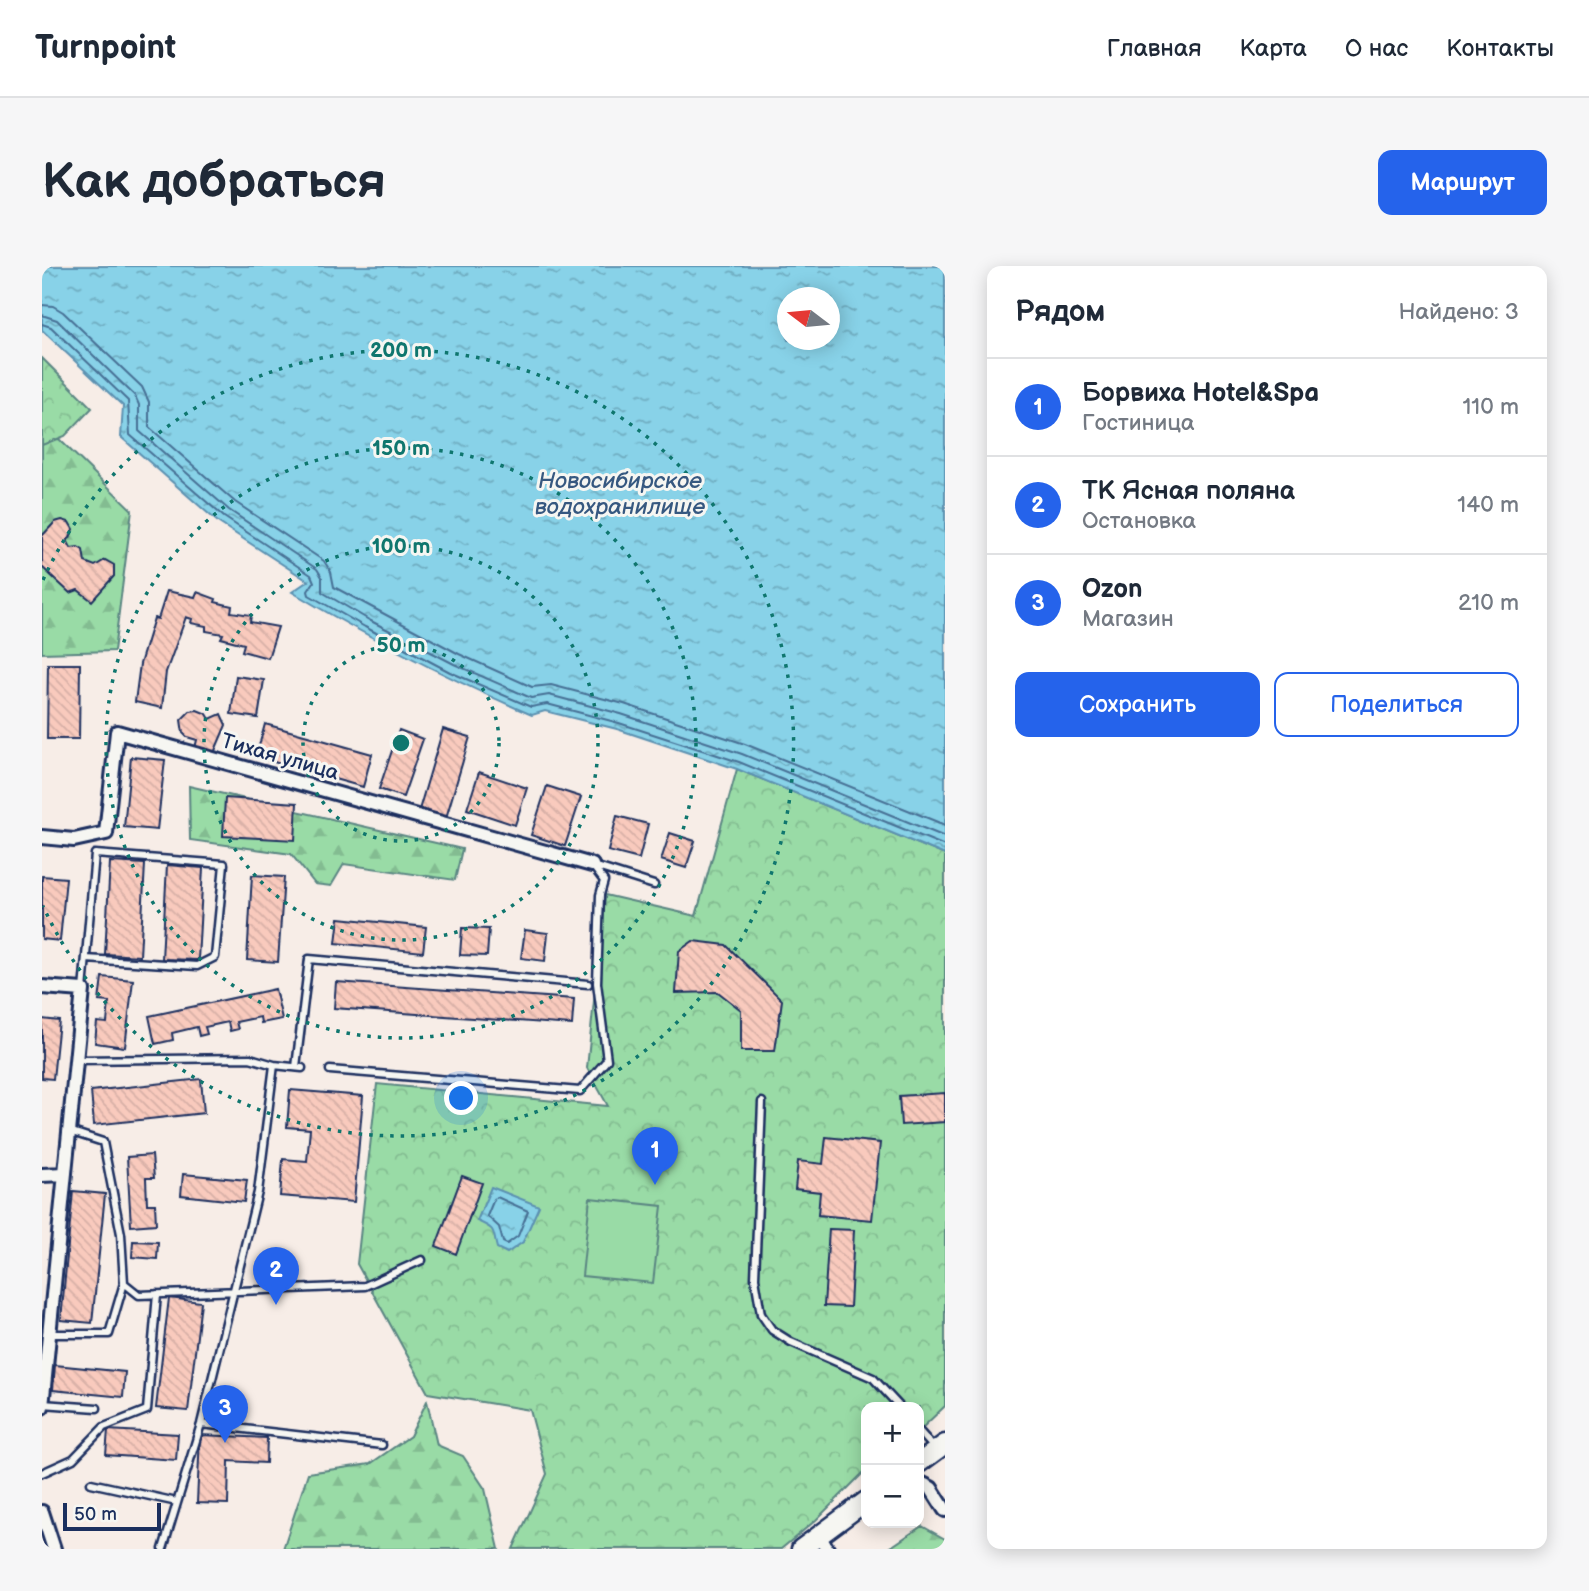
<!DOCTYPE html>
<html lang="ru">
<head>
<meta charset="utf-8">
<style>
  :root { --surface:#fff; --page:#f6f6f7; --text:#1f2937; --muted:#747a83; --line:#e0e1e3; --accent:#2563eb }
  body { margin:0; font-family:"Balsamiq Sans",sans-serif; background:var(--page); color:var(--text) }
  .controls { position:absolute; right:21px; bottom:21px; display:grid; overflow:hidden; border-radius:14px; box-shadow:0 4px 18px #0003 }
  .controls button { width:63px; height:63px; display:grid; place-items:center; padding:0; border:0; border-bottom:2px solid var(--line); background:var(--surface); color:var(--text); font:35px sans-serif }
  .compass { position:absolute; left:735px; top:21px; width:63px; height:63px; border-radius:50%; background:var(--surface); box-shadow:0 4px 18px #0003; rotate:286deg }
  .scale { position:absolute; left:21px; bottom:18px; width:98px; box-sizing:border-box; padding-left:7px; border:4px solid #1b2f5e; border-top:0; font-size:19px; line-height:24px; white-space:nowrap; color:#1b2f5e; -webkit-text-stroke:5px #f6f6f2; paint-order:stroke }
  .you { position:absolute; left:420px; top:833px; width:24px; height:24px; margin:-18px; border:5px solid #fff; border-radius:50%; background:#1a73e8; box-shadow:0 0 0 10px #1a73e833 }
  .badge { display:grid; place-items:center; width:46px; height:46px; border-radius:50%; background:var(--accent); color:#fff; font-size:23px; font-weight:700 }
  .pin { position:absolute; translate:-50% -58px; filter:drop-shadow(0 2px 4px #0008) }
  .pin::after { content:''; position:absolute; top:37px; width:24px; height:21px; background:inherit; clip-path:polygon(0 0,100% 0,50% 100%) }
  .list { margin:0; padding:0; list-style:none }
  h2 { display:flex; justify-content:space-between; align-items:center; height:91px; margin:0; padding:0 28px; font-size:30px }
  h2 small { font-size:23px; font-weight:400; color:var(--muted) }
  .list li { display:grid; grid-template-columns:46px 1fr auto; gap:21px; align-items:center; box-sizing:border-box; height:98px; padding:0 28px; border-top:2px solid var(--line) }
  .list b { display:block; font-size:26px; white-space:nowrap }
  .list p { margin:0; font-size:23px; white-space:nowrap; color:var(--muted) }
  .list em { font-size:23px; font-style:normal; color:var(--muted) }
  .actions { display:flex; gap:14px; padding:21px 28px }
  .actions a { flex:1; padding:16px 0; border:2px solid var(--accent); border-radius:14px; text-align:center; font-size:24px; color:var(--accent) }
  .actions .main { background:var(--accent); color:#fff }
  .map { position:relative; flex:none; width:903px; height:1283px; overflow:hidden; border-radius:14px }
  header { display:flex; align-items:center; gap:42px; box-sizing:border-box; height:98px; padding:0 35px; background:var(--surface); border-bottom:2px solid var(--line) }
  header strong { font-size:33px }
  nav { display:flex; gap:38px; margin-inline-start:auto; font-size:24px }
  .intro { display:flex; align-items:center; justify-content:space-between; box-sizing:border-box; height:168px; padding:0 42px }
  h1 { margin:0; font-size:49px }
  .button { padding:18px 32px; border-radius:14px; background:var(--accent); color:#fff; font-size:24px; font-weight:700 }
  main { display:flex; gap:42px; padding:0 42px }
  aside { flex:1; background:var(--surface); border-radius:14px; box-shadow:0 4px 18px #0003 }
  .map>svg:first-child { display:block }
  .forest { fill:url(#forest-firs); stroke:#5a8582; stroke-width:2 }
  .park { fill:url(#park-crowns); stroke:#5a8582; stroke-width:2 }
  .pitch { fill:#99dba6; stroke:#5a8582; stroke-width:2 }
  .water { fill:url(#water-ripples); stroke:#5c91b1; stroke-width:2; fill-rule:evenodd }
  .lines { fill:none; stroke-linecap:round; stroke-linejoin:round }
  .shore { stroke:#477095; stroke-width:2 }
  .building { fill:url(#building-back-hatch); stroke:#1b2f5e; stroke-width:2 }
  .lane-casing { stroke:#1b2f5e; stroke-width:11 }
  .street-casing { stroke:#1b2f5e; stroke-width:18 }
  .secondary-casing { stroke:#1b2f5e; stroke-width:23 }
  .lane { stroke:#f6f6f2; stroke-width:6 }
  .street { stroke:#f6f6f2; stroke-width:12 }
  .secondary { stroke:#f6f6f2; stroke-width:18 }
  .ring { fill:none; stroke:#0f766e; stroke-width:3.5; stroke-dasharray:3.5 7 }
  .labels { text-anchor:middle; dominant-baseline:central; stroke-width:6; stroke-linejoin:round; paint-order:stroke }
  .street-label { font-size:21px; fill:#1b2f5e; stroke:#f6f6f2 }
  .water-label { font-size:23px; font-style:italic; fill:#365880; stroke:#f6f6f2 }
  .centre { fill:#0f766e; stroke:#f6f6f2; stroke-width:3.5 }
  .ring-label { font-size:21px; text-anchor:middle; font-weight:bold; fill:#0f766e; stroke:#f6f6f2; stroke-width:6; stroke-linejoin:round; paint-order:stroke }
</style>
</head>
<body>
<header>
<strong>Turnpoint</strong>
<nav><a>Главная</a><a>Карта</a><a>О нас</a><a>Контакты</a></nav>
</header>
<div class="intro"><h1>Как добраться</h1><a class="button">Маршрут</a></div>
<main>
<div class="map">
<svg width="903" height="1283" viewBox="0 0 903 1283">
  <defs>
    <pattern id="forest-firs" width="22" height="20" patternUnits="userSpaceOnUse" patternTransform="scale(1.75)"><rect width="22" height="20" fill="#99dba6"/><path d="M5 1l3.5 6h-7zM16 11l3.5 6h-7z" fill="#83bc91"/></pattern>
    <pattern id="park-crowns" width="20" height="18" patternUnits="userSpaceOnUse" patternTransform="scale(1.75)"><rect width="20" height="18" fill="#99dba6"/><path d="M2 6a3 3 0 1 1 6 0M12 15a3 3 0 1 1 6 0" fill="none" stroke="#83bc91"/></pattern>
    <pattern id="water-ripples" width="26" height="14" patternUnits="userSpaceOnUse" patternTransform="scale(1.75)"><rect width="26" height="14" fill="#88d2e8"/><path d="M2 4q2-2 4 0t4 0M15 11q2-2 4 0t4 0" fill="none" stroke="#6eabbf"/></pattern>
    <pattern id="building-back-hatch" width="6" height="6" patternUnits="userSpaceOnUse" patternTransform="scale(1.75)"><rect width="6" height="6" fill="#f9cabd"/><path d="M-1 5l2 2M0 0l6 6M5-1l2 2" fill="none" stroke="#d5aea5"/></pattern>
  </defs>
  <rect width="100%" height="100%" fill="#f7ede7"/>
  <filter id="ink" filterUnits="userSpaceOnUse"><feTurbulence type="fractalNoise" baseFrequency=".0143" numOctaves="2"/><feDisplacementMap in="SourceGraphic" scale="14" xChannelSelector="R" yChannelSelector="G"/><feConvolveMatrix kernelMatrix="1 2 1 2 8 2 1 2 1" color-interpolation-filters="sRGB"/></filter>
  <g filter="url(#ink)">
    <!-- forest -->
    <path class="forest" d="M17,173l73,71 -18,141 -72,2v-211z
      M147,520l273,63 -7,31 -111,-16 -13,22 -16,-2 -24,-30 -101,-14z
      M385,1135l10,44 26,11 22,33 14,60h-216l25,-76 62,-9 40,-28z
      M880,1260l23,13v10h-57z"/>
    <!-- park -->
    <path class="park" d="M0,92l50,50 -27,28 -23,9z
      M695,503l208,86v551l-26,25v-24h-53v63l-50,50 -35,29h-268l34,-75 -17,-64 -102,-17 -71,-129 20,-180 231,22 -21,-38 18,-173 91,21z"/>
    <!-- pitch -->
    <path class="pitch" d="M548,932l72,8 -9,77 -71,-7z"/>
    <!-- water -->
    <path class="water" d="M0,0h903v589l-208,-86 -120,-40 -72,-18 -13,4c-83,-36 -161,-76 -240,-123l16,-11 -89,-58 -98,-86 2,-31 -81,-76zM746,32h42v42h-42z
      M449,921l48,19 -16,36 -16,11 -10,-5c-5,-17 1,-18 -20,-27z"/>
    <g class="lines">
      <!-- shore -->
      <path class="shore" d="M0,39l11,1 10,6 79,75 7,15v25l86,75 89,59 7,11 3,15 125,67 73,33 19,-2 73,19 121,40 200,81
        M0,49l15,5 78,76 4,9v26l90,79 88,59 5,8v15l47,28 85,44 77,34 18,-3 72,19 121,40 203,83
        M0,58l9,3 77,74 2,34 94,82 87,58 3,7 -6,9 1,4 56,32 85,45 81,35 16,-3 72,19 120,39 206,84
        M455,931l31,14 -10,25 -11,8 -4,-2 -4,-15 -12,-11 7,-17z"/>
    </g>
    <!-- building -->
    <path class="building" d="M20,254l7,2 4,7 -3,9 -3,2 4,8 7,-1 5,3 2,12 10,4 10,-6 9,5v11l-22,25 -14,-11 -8,3 -28,-26v-31l13,-14z
      M125,325l28,6 2,-5 19,7 -1,3 17,4 -1,6 20,3 -1,7 28,5 -10,31 -26,-7 2,-7 -23,-6 2,-4 -17,-3v-5l-15,-3 1,-4 -6,-2 -20,55 -4,36 -27,-6 5,-38 14,-46 4,1z
      M6,398h32l-1,75h-32z
      M194,410l28,4 -6,38 -27,-4z
      M155,444l10,4 3,5 11,-5 5,11 -12,28 -19,-5 2,-8 -10,-3 -4,-4 -2,-13 9,-9z
      M223,458l107,30 -9,33 -107,-30z
      M401,463l27,8 -24,81 -27,-8z
      M357,464l24,9 -20,58 -24,-8z
      M89,491l34,3 -8,70 -33,-3z
      M437,506l48,16 -12,37 -48,-16z
      M505,520l34,11 -16,49 -34,-11z
      M183,532l72,5 -2,37 -72,-4z
      M575,550l31,8 -9,35 -31,-8z
      M628,567l25,8 -9,27 -25,-8z
      M68,596l35,2 -5,92 -35,-2z
      M125,599l36,3 -5,92 -36,-1z
      M210,609l32,2 -6,85 -31,-2z
      M0,610l24,2 -6,63 -18,-2z
      M297,652l87,9 -3,25 -87,-9z
      M420,662l27,1 -2,27 -27,-1z
      M483,664l23,3 -3,28 -24,-3z
      M651,675l33,4 56,55 -7,51h-34v-41l-23,-18 -42,1 3,-42z
      M60,711l31,3 -8,67 -30,-4 2,-21 10,1 2,-21 -10,-1z
      M294,716l238,17 -2,26 -238,-17z
      M233,723l7,30 -21,4 -1,-6 -24,5 2,7 -8,2 -2,-9 -23,5 2,7 -8,2 -2,-9 -25,6 1,7 -18,4 -6,-28z
      M0,753l17,2 -6,58 -11,-1z
      M159,813l3,34 -110,12 -3,-34z
      M248,824l73,6 -9,106 -74,-6 3,-37 24,2 3,-32 -23,-2z
      M903,827v29l-44,3 -2,-29z
      M784,871l54,6 -8,77 -54,-5 2,-23 -25,-3 3,-28 25,3z
      M110,889l2,23h-8l1,26h8l1,20 -25,2 -4,-69z
      M141,908l64,6 -3,22 -63,-7z
      M420,910l20,7 -26,71 -20,-8z
      M31,925l32,3 -13,129 -31,-3z
      M787,963l25,1 -4,77 -26,-1z
      M91,975l25,1 -1,17 -25,-2z
      M127,1032l32,4 -13,109 -32,-3z
      M13,1099l70,7 -2,25 -70,-7z
      M66,1164l70,4 -2,26 -70,-5z
      M158,1169l67,3 -1,25 -37,-2 -1,43 -31,-1z"/>
    <g class="lines">
      <!-- lane casing -->
      <g class="lane-casing">
        <path id="lane" d="M552,600l60,19
          M41,724l12,-136 129,10 -9,93 -18,9 -111,-7
          M33,794l175,-2 24,7 -16,127 -57,232 -38,125
          M232,799l28,3
          M254,801l13,-108 279,25
          M288,804l250,21 27,-31 -10,-77 3,-88 4,-14 -12,-16
          M720,836l-7,176 6,36 11,16 19,12 82,36 27,29
          M27,865l34,11 18,92 3,49 15,12 226,-9 57,-26
          M8,1068h59l15,-51
          M1,1138l54,4
          M159,1158l181,21
          M877,1165l16,18
          M0,1207l31,-14 31,-32 43,-17 10,-116
          M49,1217l86,19"/>
      </g>
      <!-- street casing -->
      <g class="street-casing">
        <path id="street" d="M0,571l32,3 32,-7 11,-101 475,133
          M0,721l41,3 -41,417
          M0,909l22,-1
          M877,1216l12,6 14,22
          M0,1246l12,37
          M777,1270l8,13"/>
      </g>
      <!-- secondary casing -->
      <g class="secondary-casing">
        <path id="secondary" d="M877,1197l26,-19
          M759,1283l65,-48"/>
      </g>
      <!-- lane -->
      <use href="#lane" class="lane"/>
      <!-- street -->
      <use href="#street" class="street"/>
      <!-- secondary -->
      <use href="#secondary" class="secondary"/>
    </g>
  </g>
  <!-- distance rings -->
  <g class="ring">
    <circle cx="359" cy="477" r="98"/>
    <circle cx="359" cy="477" r="197"/>
    <circle cx="359" cy="477" r="295"/>
    <path d="M1 314A393 393 0 1 1 1 640"/>
  </g>
  <g class="labels">
    <!-- street labels -->
    <g class="street-label">
      <text transform="translate(238 491) rotate(16)">Тихая улица</text>
    </g>
    <!-- water labels -->
    <g class="water-label">
      <text x="578" y="215">Новосибирское<tspan x="578" dy="26">водохранилище</tspan></text>
    </g>
  </g>
  <circle cx="359" cy="477" r="10" class="centre"/>
  <g class="ring-label">
    <text x="359" y="91">200 m</text>
    <text x="359" y="189">150 m</text>
    <text x="359" y="287">100 m</text>
    <text x="359" y="386">50 m</text>
  </g>
</svg>
<div class="controls">
<button>+</button>
<button>−</button>
</div>
<svg class="compass" viewBox="-18 -18 36 36"><path d="M0-13l5 13h-10z" fill="#e53935"/><path d="M0 13l5-13h-10z" fill="#747a83"/></svg>
<div class="scale">50 m</div>
<div class="you"></div>
<div class="pin badge" style="left:613px;top:919px">1</div>
<div class="pin badge" style="left:234px;top:1039px">2</div>
<div class="pin badge" style="left:183px;top:1177px">3</div>
</div>
<aside>
<h2>Рядом<small>Найдено: 3</small></h2>
<ul class="list">
<li><span class="badge">1</span><div><b>Борвиха Hotel&amp;Spa</b><p>Гостиница</p></div><em>110 m</em></li>
<li><span class="badge">2</span><div><b>ТК Ясная поляна</b><p>Остановка</p></div><em>140 m</em></li>
<li><span class="badge">3</span><div><b>Ozon</b><p>Магазин</p></div><em>210 m</em></li>
</ul>
<div class="actions"><a class="main">Сохранить</a><a>Поделиться</a></div>
</aside>
</main>
</body>
</html>
